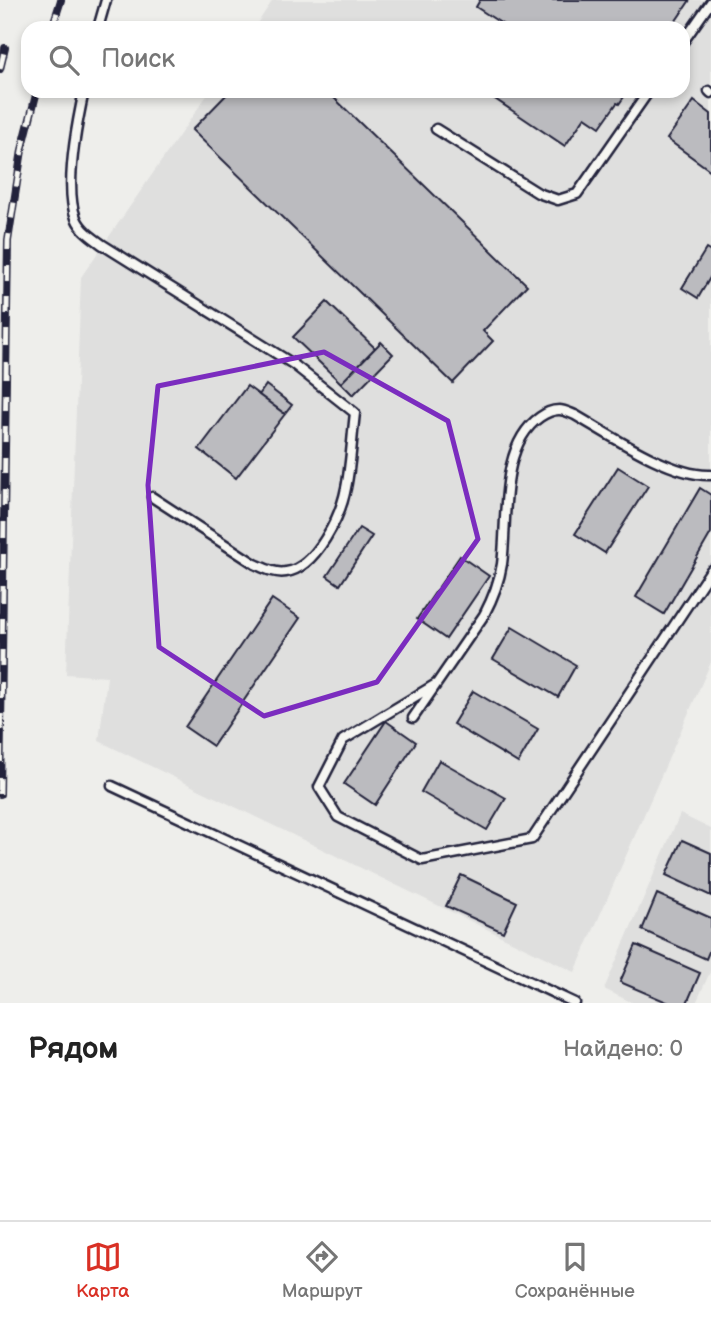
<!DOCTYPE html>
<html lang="ru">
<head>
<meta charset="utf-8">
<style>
  :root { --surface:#fff; --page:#f2f2f2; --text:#222; --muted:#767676; --line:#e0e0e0; --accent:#d93025 }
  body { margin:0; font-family:"Balsamiq Sans",sans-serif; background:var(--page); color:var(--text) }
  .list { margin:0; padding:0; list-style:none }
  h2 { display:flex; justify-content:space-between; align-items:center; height:91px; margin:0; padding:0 28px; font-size:30px }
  h2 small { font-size:23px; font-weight:400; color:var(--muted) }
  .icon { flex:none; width:38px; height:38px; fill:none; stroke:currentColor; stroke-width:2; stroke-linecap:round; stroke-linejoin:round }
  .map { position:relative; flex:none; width:711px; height:1003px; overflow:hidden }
  .search { position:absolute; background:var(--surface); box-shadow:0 4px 10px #0003; left:21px; right:21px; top:21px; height:77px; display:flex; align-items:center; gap:18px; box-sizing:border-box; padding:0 24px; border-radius:21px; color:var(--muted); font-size:26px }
  .sheet { height:217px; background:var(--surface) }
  nav { display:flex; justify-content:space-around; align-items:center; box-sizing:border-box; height:98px; border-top:2px solid var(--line); background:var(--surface); font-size:19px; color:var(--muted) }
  nav a { display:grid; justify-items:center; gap:4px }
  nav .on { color:var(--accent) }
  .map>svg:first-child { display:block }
  .built { fill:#dfdfde }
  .building { fill:#bbbbbf; stroke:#22223b; stroke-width:2 }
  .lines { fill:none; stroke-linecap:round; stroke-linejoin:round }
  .service-casing { stroke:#22223b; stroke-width:13 }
  .service { stroke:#f6f6f2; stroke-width:8 }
  .rail-casing { stroke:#22223b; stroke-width:8 }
  .rail { stroke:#f6f6f2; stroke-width:5; stroke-dasharray:16; stroke-linecap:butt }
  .marked { fill:none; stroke:#7b2cbf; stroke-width:5; stroke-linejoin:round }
</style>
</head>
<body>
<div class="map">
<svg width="711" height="1003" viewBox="0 0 711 1003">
  <rect width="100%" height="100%" fill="#eeeeeb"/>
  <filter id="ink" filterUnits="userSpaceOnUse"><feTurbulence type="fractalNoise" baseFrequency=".0143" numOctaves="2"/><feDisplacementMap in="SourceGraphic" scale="14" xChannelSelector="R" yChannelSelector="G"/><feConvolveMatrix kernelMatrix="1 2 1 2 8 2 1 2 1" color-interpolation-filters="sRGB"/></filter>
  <g filter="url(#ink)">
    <!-- built -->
    <path class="built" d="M273,0h438v662l-136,310 -476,-231 8,-64 -41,-3 15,-397 129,-186h473v-63h-429z
      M680,814l31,15v141l-15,33h-63l-29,-14z"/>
    <!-- building -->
    <path class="building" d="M480,0h210l-19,28h-172l3,-4 -26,-17z
      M230,91h97l200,194 -44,46 10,10 -40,42 -261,-253z
      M483,91h145l-9,13 -2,-1 -17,24 -15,-10 -20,29z
      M694,101l17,13v57l-44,-32z
      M706,249l5,3v24l-13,22 -16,-10z
      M327,302l48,46 -34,35 -48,-46z
      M381,342l12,12 -40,41 -12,-12z
      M266,385l26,20 -7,9 -26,-19z
      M247,386l38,28 -49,64 -37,-29z
      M618,467l30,19 -43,67 -30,-19z
      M700,488l11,7v38l-47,81 -28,-17z
      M359,528l13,8 -32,49 -13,-9z
      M460,556l29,20 -43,63 -29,-20z
      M272,599l28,19 -87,128 -28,-19z
      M512,627l64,38 -18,32 -65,-38z
      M473,691l65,38 -20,34 -65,-39z
      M386,721l30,21 -41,63 -31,-21z
      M439,760l67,38 -19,32 -66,-38z
      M682,840l29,13v43l-45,-21z
      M461,875l56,27 -14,30 -57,-26z
      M657,894l54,24v29l-5,12 -64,-29z
      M636,945l64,28 -13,30h-18l-49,-21z"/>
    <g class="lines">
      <!-- service casing -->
      <g class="service-casing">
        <path id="service" d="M98,28l8,-28
          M683,42l28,-40
          M84,91c-7,32 -20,97 -8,127 5,12 17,20 27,27l190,119 62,49c-3,24 -4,51 -9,75 -5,27 -30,80 -60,84 -11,2 -22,-4 -31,-8l-103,-67
          M709,91l2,2
          M436,129l102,64 20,7 19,-6 72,-103
          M436,684l-93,56 -24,47 19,30 84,43 110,-21 179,-269
          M413,718l71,-103c9,-17 15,-32 18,-51 6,-43 -4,-118 38,-147 6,-4 11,-7 19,-7 5,0 11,3 16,5 35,20 96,62 136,60
          M112,786l463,217"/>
      </g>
      <!-- service -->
      <use href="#service" class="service"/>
      <!-- rail casing -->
      <g class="rail-casing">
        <path id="rail" d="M52,28l9,-28
          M0,69l5,-21
          M0,794l8,-553 14,-91 15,-59"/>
      </g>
      <!-- rail -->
      <use href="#rail" class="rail"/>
    </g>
  </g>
  <!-- marked area -->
  <path class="marked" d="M324,352l124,69 30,118 -101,143 -113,34 -105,-69 -11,-162 10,-99z"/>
</svg>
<div class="search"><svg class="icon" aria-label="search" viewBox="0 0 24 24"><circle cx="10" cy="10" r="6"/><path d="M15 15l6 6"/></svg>Поиск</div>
</div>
<section class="sheet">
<h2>Рядом<small>Найдено: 0</small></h2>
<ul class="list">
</ul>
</section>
<nav>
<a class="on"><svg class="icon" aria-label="map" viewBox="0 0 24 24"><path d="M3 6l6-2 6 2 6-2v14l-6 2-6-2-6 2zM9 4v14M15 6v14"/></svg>Карта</a>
<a><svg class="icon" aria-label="directions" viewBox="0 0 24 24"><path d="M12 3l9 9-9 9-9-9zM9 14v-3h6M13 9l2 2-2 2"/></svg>Маршрут</a>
<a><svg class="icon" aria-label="saved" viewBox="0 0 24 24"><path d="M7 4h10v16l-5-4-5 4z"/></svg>Сохранённые</a>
</nav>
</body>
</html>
